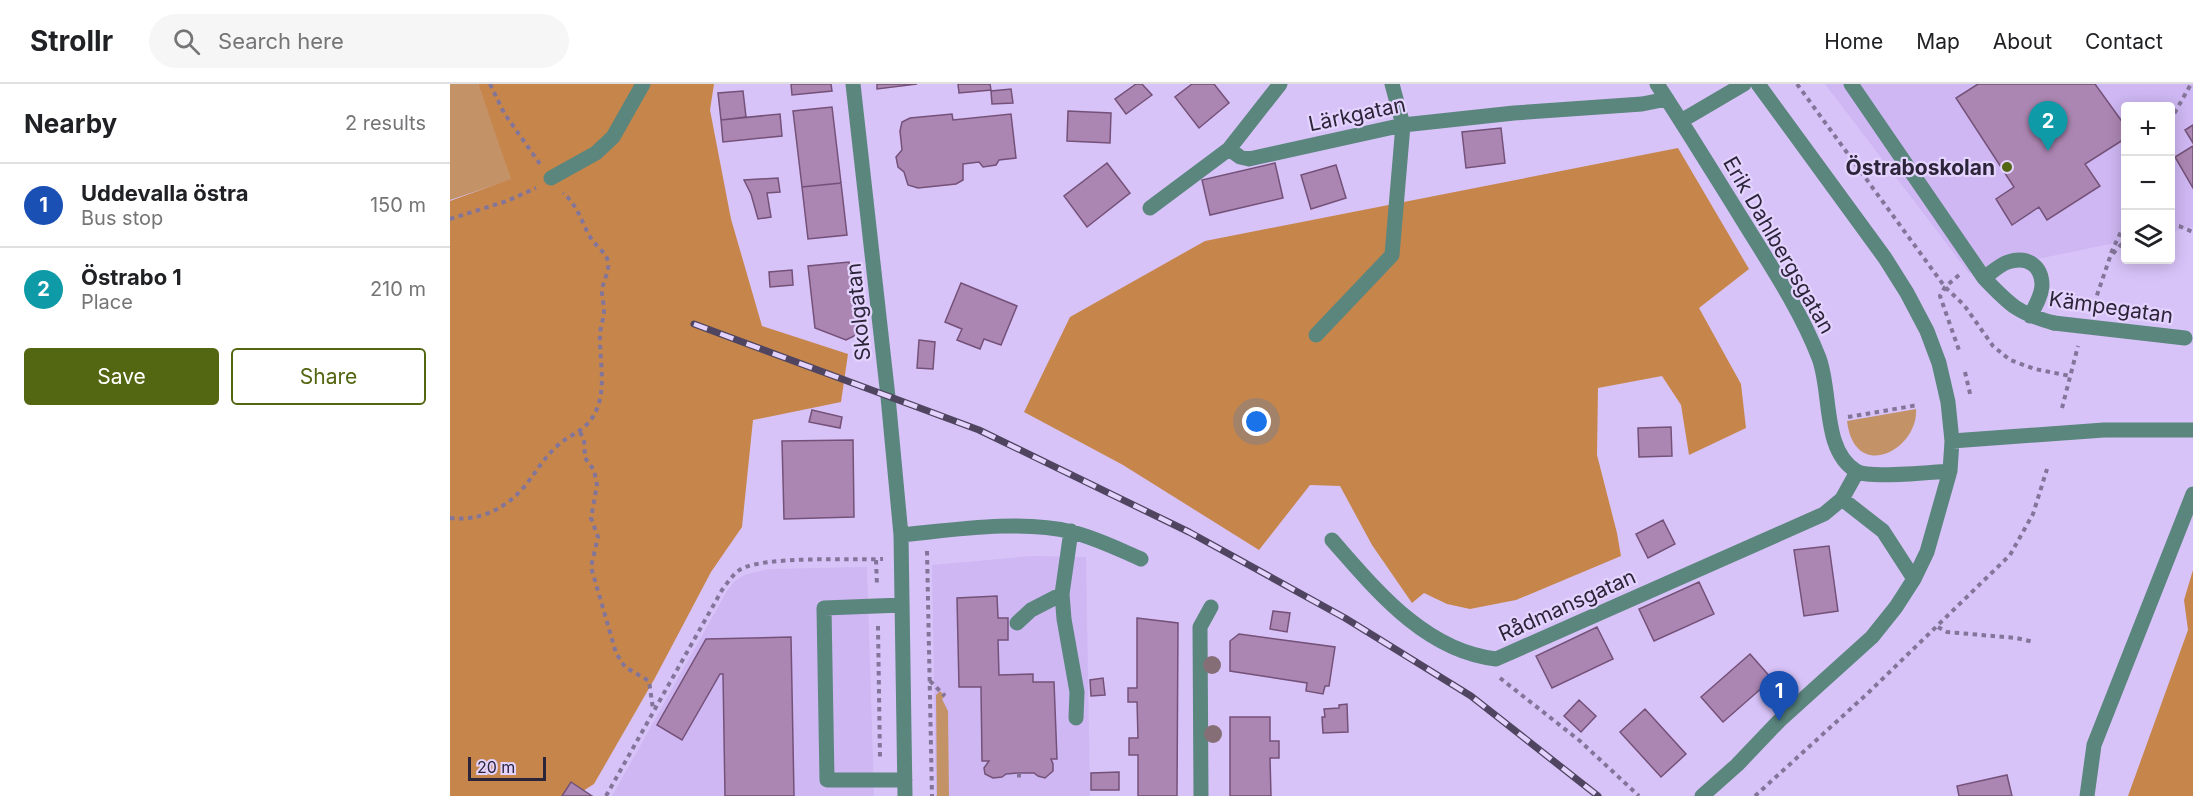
<!DOCTYPE html>
<html lang="en">
<head>
<meta charset="utf-8">
<style>
  :root { --surface:#fff; --page:#f6f6f6; --text:#202124; --muted:#757577; --line:#e0e0e0; --accent:#536612 }
  body { margin:0; font-family:Inter,sans-serif; background:var(--page); color:var(--text) }
  .controls { position:absolute; right:18px; top:18px; display:grid; overflow:hidden; border-radius:6px; box-shadow:0 3px 15px #0003 }
  .controls button { width:54px; height:54px; display:grid; place-items:center; padding:0; border:0; border-bottom:2px solid var(--line); background:var(--surface); color:var(--text); font:30px sans-serif }
  .scale { position:absolute; left:18px; bottom:15px; width:78px; box-sizing:border-box; padding-left:6px; border:3px solid #2c2438; border-top:0; font-size:16px; line-height:21px; white-space:nowrap; color:#2c2438; -webkit-text-stroke:4px #e3d3fe; paint-order:stroke }
  .you { position:absolute; left:807px; top:338px; width:21px; height:21px; margin:-15px; border:4px solid #fff; border-radius:50%; background:#1a73e8; box-shadow:0 0 0 9px #1a73e833 }
  .badge { display:grid; place-items:center; width:39px; height:39px; border-radius:50%; background:var(--accent); color:#fff; font-size:20px; font-weight:700 }
  .pin { position:absolute; translate:-50% -50px; filter:drop-shadow(0 2px 3px #0008) }
  .pin::after { content:''; position:absolute; top:32px; width:21px; height:18px; background:inherit; clip-path:polygon(0 0,100% 0,50% 100%) }
  .list { margin:0; padding:0; list-style:none }
  h2 { display:flex; justify-content:space-between; align-items:center; height:78px; margin:0; padding:0 24px; font-size:26px }
  h2 small { font-size:20px; font-weight:400; color:var(--muted) }
  .list li { display:grid; grid-template-columns:39px 1fr auto; gap:18px; align-items:center; box-sizing:border-box; height:84px; padding:0 24px; border-top:2px solid var(--line) }
  .list b { display:block; font-size:22px; white-space:nowrap }
  .list p { margin:0; font-size:20px; white-space:nowrap; color:var(--muted) }
  .list em { font-size:20px; font-style:normal; color:var(--muted) }
  .actions { display:flex; gap:12px; padding:18px 24px }
  .actions a { flex:1; padding:14px 0; border:2px solid var(--accent); border-radius:6px; text-align:center; font-size:21px; color:var(--accent) }
  .actions .main { background:var(--accent); color:#fff }
  .icon { flex:none; width:33px; height:33px; fill:none; stroke:currentColor; stroke-width:2; stroke-linecap:round; stroke-linejoin:round }
  .map { position:relative; flex:none; width:1743px; height:712px; overflow:hidden }
  header { display:flex; align-items:center; gap:36px; box-sizing:border-box; height:84px; padding:0 30px; background:var(--surface); border-bottom:2px solid var(--line) }
  header strong { font-size:28px }
  nav { display:flex; gap:33px; margin-inline-start:auto; font-size:21px }
  .search { width:420px; height:54px; background:var(--page); display:flex; align-items:center; gap:15px; box-sizing:border-box; padding:0 21px; border-radius:33px; color:var(--muted); font-size:22px }
  main { display:flex }
  aside { flex:1; background:var(--surface) }
  .map>svg:first-child { display:block }
  .built { fill:#ceb7f2 }
  .green { fill:#c39267 }
  .forest { fill:#c6864b }
  .building { fill:#ac86b2; stroke:#745179; stroke-width:1.5 }
  .lines { fill:none; stroke-linecap:round; stroke-linejoin:round }
  .path { stroke:#83759a; stroke-width:4; stroke-dasharray:4.5 4.5; stroke-linecap:butt }
  .minor { stroke:#5b867e; stroke-width:15 }
  .rail-casing { stroke:#4f4560; stroke-width:7 }
  .rail { stroke:#e3d3fe; stroke-width:4.5; stroke-dasharray:14; stroke-linecap:butt }
  .minor-bridge { stroke:#5b867e; stroke-width:15 }
  .tree { fill:#866e77 }
  .poi-dot { fill:#536612; stroke:#e3d3fe; stroke-width:2 }
  .labels { text-anchor:middle; dominant-baseline:central; stroke-width:4.5; stroke-linejoin:round; paint-order:stroke }
  .street-label { font-size:21px; fill:#2c2438; stroke:#e3d3fe }
  .poi-label { font-size:21px; font-weight:bold; fill:#2c2438; stroke:#e3d3fe; text-anchor:end }
</style>
</head>
<body>
<header>
<strong>Strollr</strong>
<div class="search"><svg class="icon" aria-label="search" viewBox="0 0 24 24"><circle cx="10" cy="10" r="6"/><path d="M15 15l6 6"/></svg>Search here</div>
<nav><a>Home</a><a>Map</a><a>About</a><a>Contact</a></nav>
</header>
<main>
<aside>
<h2>Nearby<small>2 results</small></h2>
<ul class="list">
<li><span class="badge" style="background:#1a4fb4">1</span><div><b>Uddevalla östra</b><p>Bus stop</p></div><em>150 m</em></li>
<li><span class="badge" style="background:#0f9aa8">2</span><div><b>Östrabo 1</b><p>Place</p></div><em>210 m</em></li>
</ul>
<div class="actions"><a class="main">Save</a><a>Share</a></div>
</aside>
<div class="map">
<svg width="1743" height="712" viewBox="0 0 1743 712">
  <rect width="100%" height="100%" fill="#d8c3f8"/>
  <!-- built -->
  <path class="built" d="M1375,0h368v143l-22,5 -1,-126h-44l-1,135 -156,32z
    M581,472l55,1 4,239h-154l-4,-231z
    M417,483l7,229h-262l114,-203 8,-11 10,-7 25,-6z"/>
  <!-- green -->
  <path class="green" d="M0,0h28l34,95 -62,21z
    M1466,325c3,40 -61,75 -69,12z
    M490,607l5,5 -3,3 6,12 1,85h-12l-1,-101z"/>
  <!-- forest -->
  <path class="forest" d="M28,0h236l-4,26 21,109 31,107 86,28 -7,48 -88,18 -11,107 -31,45 -56,106 -61,106 -19,12h-125v-595l61,-22z
    M1228,64l71,121 -50,39 42,76 5,44 -57,27 -8,-50 -19,-29 -64,12 -1,67 20,78 4,23 -105,44 -46,9 -23,-5 -23,-11 -12,10 -40,-58 -32,-59 -30,-1 -51,65 -136,-85 -99,-53 46,-95 135,-76z
    M1743,486v226h-65l60,-166 -4,-30z"/>
  <!-- building -->
  <path class="building" d="M341,0h40l1,7 -40,4z
    M427,0h40l-40,5z
    M508,0h32l1,6 -32,3z
    M686,0h6l10,11 -26,19 -11,-15z
    M742,0h22l15,19 -30,25 -24,-31z
    M1528,0h117l31,43v11l-41,26 15,22 -53,34 -8,-13 -27,18 -16,-26 18,-12 -58,-89z
    M561,5l2,14 -21,1 -1,-13z
    M293,7l3,26 -25,3 -3,-27z
    M382,23l9,76 -39,4 -9,-76z
    M618,27l43,2 -1,30 -43,-2z
    M330,30l2,22 -59,6 -2,-22z
    M502,30l1,6 58,-6 5,44 -17,2 -3,5 -13,2 -4,-5 -16,2v16l-7,4 -38,4 -10,-3 -4,-13 -6,-5 -2,-10 6,-7 -2,-19 2,-9 8,-4z
    M1743,41v18l-8,-13z
    M1051,44l4,35 -39,5 -4,-36z
    M1743,62v42l-18,-31z
    M657,79l23,30 -43,34 -23,-31z
    M825,79l8,35 -73,17 -8,-35z
    M886,81l10,33 -35,11 -10,-34z
    M328,94l2,14 -13,1 4,24 -13,2 -7,-25 -7,-14z
    M391,99l6,52 -39,4 -6,-52z
    M399,178l9,72 -12,6 -31,-12 -7,-62z
    M342,186l1,15 -23,2 -1,-15z
    M511,199l56,23 -16,39 -17,-6 -4,10 -23,-9 5,-11 -17,-7z
    M469,256l16,2 -2,27 -16,-1z
    M362,326l30,7 -2,11 -31,-6z
    M1221,343l1,29 -33,1 -1,-29z
    M403,356l1,77 -70,2 -2,-78z
    M1213,436l12,24 -27,14 -12,-24z
    M1379,462l9,65 -34,5 -10,-66z
    M1249,498l15,32 -60,27 -15,-32z
    M547,512l1,22h10v22h-10l1,35 34,-1v8h21l3,77h-6l2,5v7l-8,7 -7,-2 -4,-3h-15l-13,1 -4,3 -9,1 -8,-4 -1,-6 5,-7h-7l-1,-74h-22l-2,-89z
    M823,527l17,2 -3,19 -17,-3z
    M687,534l41,5 -1,173h-39v-41h-9v-17h9l-1,-36h-9v-14h9z
    M1147,543l16,32 -61,29 -16,-32z
    M789,550l96,13 -6,39h-4l-2,8 -17,-3 1,-8 -77,-12v-30z
    M341,553l3,159h-69l-2,-122h-3l-38,66 -25,-15 49,-86z
    M1300,570l22,25 -49,43 -22,-25z
    M653,594l2,17 -14,1 -1,-16z
    M1129,616l17,16 -15,16 -17,-16z
    M897,620l1,28 -25,1 -1,-16h3l-1,-8 15,-1v-3z
    M1195,625l41,45 -25,23 -41,-45z
    M780,633h40v24h9v17h-9l1,38h-41z
    M669,688v18h-28v-17z
    M1557,691l5,21h-53l-2,-10z
    M121,698l21,14h-30z"/>
  <g class="lines">
    <!-- path -->
    <path class="path" d="M40,0l14,29 36,51
      M1347,0l148,203 19,18 29,41 17,14 25,9 35,7
      M1720,37l21,-37
      M0,135l57,-18 29,-13
      M1720,141l9,1 14,6
      M1661,169l15,-32
      M1509,191l-14,12 -5,9 20,57
      M1644,220l16,-47 16,-18
      M1515,288l6,26
      M1612,324l16,-62
      M1398,333l70,-12
      M130,348l4,8 1,18 9,12 3,15 -6,33 7,19 -7,30 25,86 9,14 24,14 4,28
      M0,434c34,4 62,-13 81,-40 8,-11 16,-23 26,-32 17,-15 32,-15 41,-40 8,-23 1,-50 2,-73 1,-8 4,-15 4,-23 0,-6 -2,-12 -2,-18 0,-10 8,-20 6,-31 -3,-10 -14,-16 -19,-26 -8,-15 -12,-30 -26,-42
      M477,467l5,245
      M426,476l1,25
      M428,542l2,133
      M1488,543l9,5 69,6 18,4
      M1050,594l80,63 59,55
      M480,597l15,15
      M569,689v7
      M156,712l116,-206c6,-8 11,-16 19,-21 24,-13 111,-9 142,-10
      M1305,712l113,-103 142,-138 23,-41 14,-45"/>
    <!-- minor -->
    <path class="minor" d="M403,0l35,313 13,138 4,261
      M1207,0c29,44 57,90 85,135 27,44 58,90 77,139 13,35 3,92 37,113 13,8 76,1 94,0
      M1401,0l133,194c26,27 33,35 70,45
      M1231,37l63,-37
      M779,65l51,-65
      M101,94l45,-25 17,-16 30,-53
      M700,124l79,-59 11,8 9,2 154,-34 111,-12 128,-9 25,-5
      M1534,194c7,-5 15,-13 24,-16 19,-6 34,3 34,24 -1,11 -7,21 -12,30
      M866,251l76,-80 11,-130 -11,-41
      M1502,357l152,-11h89
      M1392,415l41,32 31,48
      M621,447l-9,63 2,25 13,73 -1,26
      M451,451c51,-5 122,-16 171,-3 24,6 46,17 69,27
      M882,456c44,50 93,111 164,119l328,-145 18,-15 15,-27
      M452,521l-78,3 3,172h78
      M567,539l14,-13 31,-16
      M751,712l-1,-169 11,-20
      M1252,712l35,-31 42,-44 93,-84 24,-30 18,-28 13,-27 23,-81 2,-30 -4,-39 -9,-39 -12,-32 -20,-38 -22,-35 -127,-174
      M1637,712l7,-51 99,-251"/>
    <!-- rail casing -->
    <g class="rail-casing">
      <path id="rail" d="M244,240l285,106 210,102 156,86 126,78 127,100"/>
    </g>
    <!-- rail -->
    <use href="#rail" class="rail"/>
    <!-- minor-bridge -->
    <path class="minor-bridge" d="M1604,239l131,15"/>
  </g>
  <!-- trees -->
  <g class="tree">
    <circle cx="762" cy="581" r="9"/>
    <circle cx="763" cy="650" r="9"/>
  </g>
  <!-- markers -->
  <circle class="poi-dot" cx="1557" cy="83" r="6"/>
  <g class="labels">
    <!-- street labels -->
    <g class="street-label">
      <text transform="translate(907 30) rotate(-12)">Lärkgatan</text>
      <text transform="translate(1329 161) rotate(60)">Erik Dahlbergsgatan</text>
      <text transform="translate(1661 223) rotate(8)">Kämpegatan</text>
      <text transform="translate(408 228) rotate(-96)">Skolgatan</text>
      <text transform="translate(1117 521) rotate(-24)">Rådmansgatan</text>
    </g>
    <!-- poi labels -->
    <g class="poi-label">
      <text x="1545" y="83">Östraboskolan</text>
    </g>
  </g>
</svg>
<div class="controls">
<button>+</button>
<button>−</button>
<button><svg class="icon" aria-label="layers" viewBox="0 0 24 24"><path d="M12 4l9 5-9 5-9-5zM3 14l9 5 9-5"/></svg></button>
</div>
<div class="scale">20 m</div>
<div class="you"></div>
<div class="pin badge" style="left:1329px;top:637px;background:#1a4fb4">1</div>
<div class="pin badge" style="left:1598px;top:67px;background:#0f9aa8">2</div>
</div>
</main>
</body>
</html>
